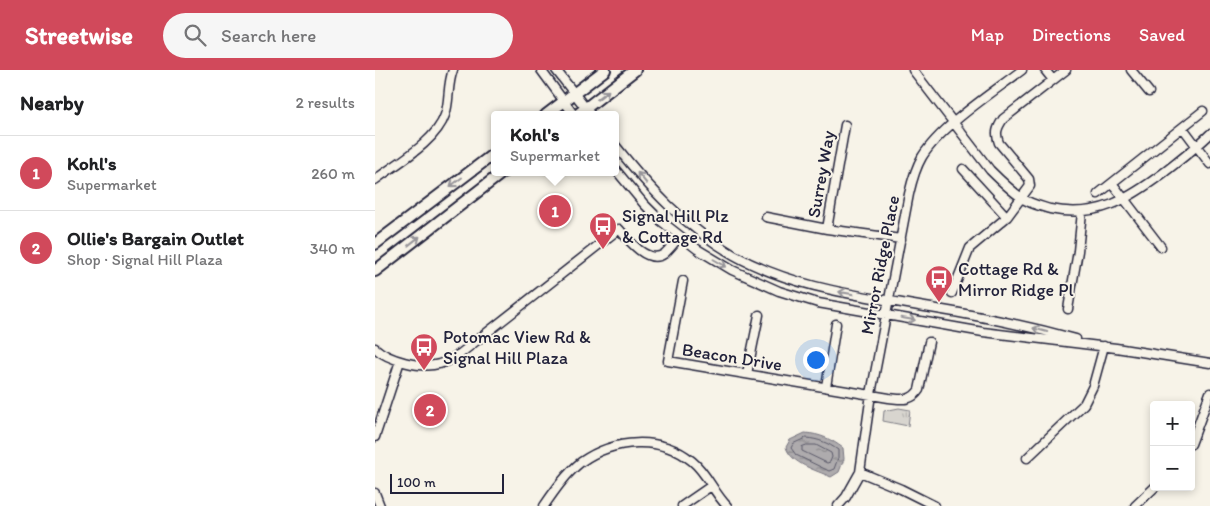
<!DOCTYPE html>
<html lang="en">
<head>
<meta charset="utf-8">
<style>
  :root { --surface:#fff; --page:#f6f6f6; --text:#202124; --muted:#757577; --line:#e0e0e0; --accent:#d1495b }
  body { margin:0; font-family:Itim,sans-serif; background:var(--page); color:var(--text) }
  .controls { position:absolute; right:15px; bottom:15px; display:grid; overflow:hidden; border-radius:5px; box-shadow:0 2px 8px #0003 }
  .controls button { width:45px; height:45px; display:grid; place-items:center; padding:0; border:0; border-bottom:1px solid var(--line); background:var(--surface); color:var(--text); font:25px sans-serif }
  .scale { position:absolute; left:15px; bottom:12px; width:114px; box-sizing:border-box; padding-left:5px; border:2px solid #22223b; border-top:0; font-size:14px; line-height:18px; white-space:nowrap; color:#22223b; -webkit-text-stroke:4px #f7f3e8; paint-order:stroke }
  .you { position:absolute; left:440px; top:289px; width:18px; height:18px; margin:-12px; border:4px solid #fff; border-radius:50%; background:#1a73e8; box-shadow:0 0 0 8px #1a73e833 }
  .badge { display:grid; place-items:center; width:32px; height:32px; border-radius:50%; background:var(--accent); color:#fff; font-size:16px; font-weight:700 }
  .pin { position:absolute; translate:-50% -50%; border:2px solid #fff; box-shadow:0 1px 5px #0006 }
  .popup { position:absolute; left:116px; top:41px; width:128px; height:65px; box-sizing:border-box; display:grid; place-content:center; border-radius:5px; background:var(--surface); filter:drop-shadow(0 1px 4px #0005); font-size:16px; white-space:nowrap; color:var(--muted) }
  .popup b { font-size:19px; color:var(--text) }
  .popup::after { content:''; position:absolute; left:50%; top:100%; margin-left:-10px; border:10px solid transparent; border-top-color:var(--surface) }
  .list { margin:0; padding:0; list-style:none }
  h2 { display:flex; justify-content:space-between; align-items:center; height:65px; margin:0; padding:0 20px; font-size:21px }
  h2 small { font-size:16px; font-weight:400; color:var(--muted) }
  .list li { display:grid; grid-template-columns:32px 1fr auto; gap:15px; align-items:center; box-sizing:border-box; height:75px; padding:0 20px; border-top:1px solid var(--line) }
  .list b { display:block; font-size:19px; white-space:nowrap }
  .list p { margin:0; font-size:16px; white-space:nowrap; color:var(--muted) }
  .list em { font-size:16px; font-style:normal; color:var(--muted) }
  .icon { flex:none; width:28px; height:28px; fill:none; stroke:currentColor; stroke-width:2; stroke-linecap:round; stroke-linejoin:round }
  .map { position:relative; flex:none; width:835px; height:436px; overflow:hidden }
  header { display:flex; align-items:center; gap:30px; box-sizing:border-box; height:70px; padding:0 25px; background:var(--accent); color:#fff }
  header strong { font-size:24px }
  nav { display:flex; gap:28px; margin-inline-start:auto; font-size:18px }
  .search { width:350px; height:45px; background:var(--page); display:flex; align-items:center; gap:12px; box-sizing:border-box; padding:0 18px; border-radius:28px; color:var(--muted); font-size:19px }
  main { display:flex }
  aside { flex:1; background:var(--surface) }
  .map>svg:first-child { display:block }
  .grass { fill:url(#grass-tufts); stroke:#7d7c85 }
  .water { fill:url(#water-ripples); stroke:#76747f }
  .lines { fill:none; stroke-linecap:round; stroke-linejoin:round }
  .shore { stroke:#5a5969; stroke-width:1 }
  .minor-casing { stroke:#22223b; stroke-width:11 }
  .major-casing { stroke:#22223b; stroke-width:14 }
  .minor { stroke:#f7f3e8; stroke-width:8 }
  .major { stroke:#f7f3e8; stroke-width:10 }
  .oneway { stroke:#97959a }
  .labels { text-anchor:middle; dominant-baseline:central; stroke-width:4; stroke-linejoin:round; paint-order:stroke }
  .street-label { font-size:18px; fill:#22223b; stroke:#f7f3e8 }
  .poi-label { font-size:18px; fill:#22223b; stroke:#f7f3e8; text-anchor:start }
</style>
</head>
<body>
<header>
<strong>Streetwise</strong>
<div class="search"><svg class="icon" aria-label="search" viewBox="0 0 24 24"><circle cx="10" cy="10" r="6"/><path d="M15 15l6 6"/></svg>Search here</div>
<nav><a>Map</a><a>Directions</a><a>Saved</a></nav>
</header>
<main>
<aside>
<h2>Nearby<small>2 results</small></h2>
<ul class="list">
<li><span class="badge">1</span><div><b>Kohl's</b><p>Supermarket</p></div><em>260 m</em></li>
<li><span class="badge">2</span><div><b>Ollie's Bargain Outlet</b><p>Shop · Signal Hill Plaza</p></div><em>340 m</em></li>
</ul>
</aside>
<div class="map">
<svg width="835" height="436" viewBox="0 0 835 436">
  <defs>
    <pattern id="grass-tufts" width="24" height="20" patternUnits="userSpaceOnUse" patternTransform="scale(1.25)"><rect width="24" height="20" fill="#d8d5cf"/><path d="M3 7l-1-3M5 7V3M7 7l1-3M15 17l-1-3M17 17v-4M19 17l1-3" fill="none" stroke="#b9b7b3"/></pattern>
    <pattern id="water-ripples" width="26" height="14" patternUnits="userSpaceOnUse" patternTransform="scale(1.25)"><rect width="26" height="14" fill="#aeabad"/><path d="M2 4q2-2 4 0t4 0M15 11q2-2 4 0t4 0" fill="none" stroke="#8d8b8e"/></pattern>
  </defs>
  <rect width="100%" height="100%" fill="#f7f3e8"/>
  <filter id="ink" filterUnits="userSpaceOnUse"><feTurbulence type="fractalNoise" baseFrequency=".02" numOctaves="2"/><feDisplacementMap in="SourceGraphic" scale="10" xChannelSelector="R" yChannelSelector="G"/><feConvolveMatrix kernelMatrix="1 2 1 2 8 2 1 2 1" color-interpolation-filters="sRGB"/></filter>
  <g filter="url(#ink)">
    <!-- grass -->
    <path class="grass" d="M524,338l11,2 -2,16 -25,-5 1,-10z"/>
    <!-- water -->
    <path class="water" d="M430,363c15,1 26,6 38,15l1,11 -5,13 -8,5c-15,-7 -40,-13 -45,-30l4,-7z"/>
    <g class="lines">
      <!-- shore -->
      <path class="shore" d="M431,368c13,1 22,5 32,12v8l-4,11 -5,2 -33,-16 -5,-7 2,-4z
        M432,375h9l15,8 1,4 -2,5 -3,1 -25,-12v-4z"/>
      <!-- minor casing -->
      <g class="minor-casing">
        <path id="minor" d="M166,0l33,45
          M181,0l35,45
          M538,0l77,100c10,10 20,20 32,28 8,6 18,8 28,11 48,10 79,-10 116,-38 15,-12 30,-23 44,-37
          M670,0l8,10
          M756,0l18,22
          M808,58l27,36
          M240,75c35,44 69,81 119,110 61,34 130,41 197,53 49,8 97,18 145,31
          M240,99l29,35 17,17 36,28 35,21 47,21 39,12 165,29 133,16 94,15
          M588,99l44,48
          M0,110c22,-17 61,-38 70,-65 5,-14 2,-30 8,-45
          M737,113l49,64
          M723,124l105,-83
          M391,147l61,12 74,10
          M452,159l18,-104
          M308,211l-15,80 221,37c12,1 22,4 30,-8l10,-48
          M577,223l18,-45 37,-31 23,-31 -1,-7 -30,-36c-4,-10 -2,-15 4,-24l63,-49
          M693,239l10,-58 4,-39
          M0,278c13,12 46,21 64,16 8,-2 15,-7 22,-11l158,-124c9,11 29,36 45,25 6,-5 11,-12 16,-18
          M372,304l12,-59
          M451,317l10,-63
          M0,367l25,-76
          M816,374l19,-51
          M652,388l57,-54 9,-18 11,-40
          M485,402l41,17 34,17
          M0,423l5,13
          M169,436c11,-16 22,-32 37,-44 33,-23 79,-27 111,-1 15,12 21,31 35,45
          M307,436l29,-20
          M463,436l8,-9 14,-25 11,-78 38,-200c3,-13 6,-25 13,-37 19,-31 70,-64 100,-87
          M760,436l20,-19"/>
      </g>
      <!-- major casing -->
      <g class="major-casing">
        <path id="major" d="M171,45l59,-45
          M202,45l58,-45
          M0,174l120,-91
          M0,201l128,-99"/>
      </g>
      <!-- minor -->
      <use href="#minor" class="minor"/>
      <!-- major -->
      <use href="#major" class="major"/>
    </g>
    <!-- one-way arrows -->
    <defs><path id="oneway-shaft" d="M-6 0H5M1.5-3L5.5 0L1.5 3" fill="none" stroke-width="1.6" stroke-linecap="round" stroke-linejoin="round" transform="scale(1.25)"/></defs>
    <g class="oneway">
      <use href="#oneway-shaft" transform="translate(228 25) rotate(-38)"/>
      <use href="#oneway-shaft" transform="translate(267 108) rotate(-130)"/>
      <use href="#oneway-shaft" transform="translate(81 112) rotate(143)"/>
      <use href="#oneway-shaft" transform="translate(39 171) rotate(-38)"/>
      <use href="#oneway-shaft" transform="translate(345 193) rotate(30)"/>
      <use href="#oneway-shaft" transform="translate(471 223) rotate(-170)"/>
      <use href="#oneway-shaft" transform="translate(533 249) rotate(10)"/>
      <use href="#oneway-shaft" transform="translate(665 260) rotate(-165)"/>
    </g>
  </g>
  <!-- icons -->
  <defs>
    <g id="bus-pin" transform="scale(1.4375)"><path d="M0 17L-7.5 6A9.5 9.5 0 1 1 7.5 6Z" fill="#d1495b" stroke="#f7f3e8"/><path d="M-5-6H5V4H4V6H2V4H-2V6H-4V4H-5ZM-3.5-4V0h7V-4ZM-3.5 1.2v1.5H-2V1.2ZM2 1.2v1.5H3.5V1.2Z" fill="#fff"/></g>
  </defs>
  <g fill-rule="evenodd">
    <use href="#bus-pin" x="228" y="156"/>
    <use href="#bus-pin" x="564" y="209"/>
    <use href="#bus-pin" x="49" y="277"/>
  </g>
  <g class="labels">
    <!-- street labels -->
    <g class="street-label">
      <text transform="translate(446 104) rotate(-80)">Surrey Way</text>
      <text transform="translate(505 195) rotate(-79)">Mirror Ridge Place</text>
      <text transform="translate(357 287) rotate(9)">Beacon Drive</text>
    </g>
    <!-- poi labels -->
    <g class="poi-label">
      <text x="247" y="146">Signal Hill Plz<tspan x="247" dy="21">&amp; Cottage Rd</tspan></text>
      <text x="583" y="199">Cottage Rd &amp;<tspan x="583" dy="21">Mirror Ridge Pl</tspan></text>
      <text x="68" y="267">Potomac View Rd &amp;<tspan x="68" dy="21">Signal Hill Plaza</tspan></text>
    </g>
  </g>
</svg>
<div class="controls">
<button>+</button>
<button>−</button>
</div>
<div class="scale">100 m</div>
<div class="you"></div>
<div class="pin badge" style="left:180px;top:141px">1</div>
<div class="popup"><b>Kohl's</b>Supermarket</div>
<div class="pin badge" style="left:55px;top:340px">2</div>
</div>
</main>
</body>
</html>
